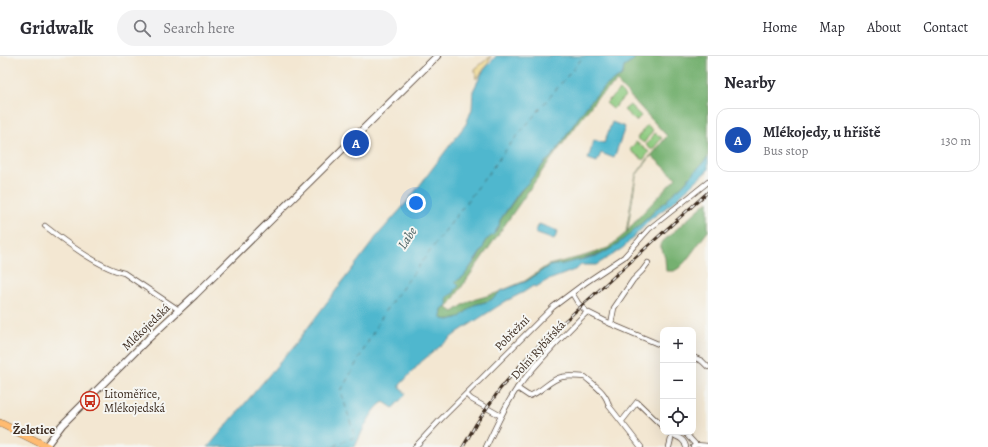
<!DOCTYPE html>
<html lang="en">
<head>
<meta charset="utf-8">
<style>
  :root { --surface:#fff; --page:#f2f2f3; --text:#2b2b33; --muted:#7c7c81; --line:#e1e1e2; --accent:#0f766e }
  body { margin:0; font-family:Alegreya,serif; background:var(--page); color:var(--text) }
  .controls { position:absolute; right:12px; bottom:12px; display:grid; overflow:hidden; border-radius:8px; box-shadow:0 4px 16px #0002 }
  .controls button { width:36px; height:36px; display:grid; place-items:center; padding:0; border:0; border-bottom:1px solid var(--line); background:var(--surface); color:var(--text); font:20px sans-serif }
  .you { position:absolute; left:416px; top:147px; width:14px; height:14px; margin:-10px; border:3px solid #fff; border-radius:50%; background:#1a73e8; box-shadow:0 0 0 6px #1a73e833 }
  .badge { display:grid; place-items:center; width:26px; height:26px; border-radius:50%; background:var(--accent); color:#fff; font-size:13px; font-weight:700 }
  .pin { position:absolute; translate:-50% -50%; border:2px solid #fff; box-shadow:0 1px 4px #0006 }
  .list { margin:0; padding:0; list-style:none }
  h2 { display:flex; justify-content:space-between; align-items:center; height:52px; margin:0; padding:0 16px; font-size:17px }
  h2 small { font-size:13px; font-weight:400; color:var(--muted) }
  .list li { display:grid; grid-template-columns:26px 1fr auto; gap:12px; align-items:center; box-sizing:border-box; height:64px; margin:0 8px 8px; padding:0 8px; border:1px solid var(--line); border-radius:12px }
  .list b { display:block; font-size:15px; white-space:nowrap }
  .list p { margin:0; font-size:13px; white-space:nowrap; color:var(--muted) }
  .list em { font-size:13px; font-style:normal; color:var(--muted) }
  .icon { flex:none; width:22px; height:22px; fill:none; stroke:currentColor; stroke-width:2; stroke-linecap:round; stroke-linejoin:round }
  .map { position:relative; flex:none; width:708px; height:391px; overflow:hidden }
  header { display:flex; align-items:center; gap:24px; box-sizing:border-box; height:56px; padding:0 20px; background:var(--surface); border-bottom:1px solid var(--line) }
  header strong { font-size:19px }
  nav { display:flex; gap:22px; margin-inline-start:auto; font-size:14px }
  .search { width:280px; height:36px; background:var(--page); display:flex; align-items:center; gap:10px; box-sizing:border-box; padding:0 14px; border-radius:22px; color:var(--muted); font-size:15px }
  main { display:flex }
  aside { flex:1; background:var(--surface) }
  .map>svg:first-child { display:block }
  .green { fill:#90cc82; stroke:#667b50 }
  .forest { fill:#74b070; stroke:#586d47; fill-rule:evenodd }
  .sand { fill:#eeda9e; stroke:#94825e }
  .water { fill:#50b7ce; stroke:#467076 }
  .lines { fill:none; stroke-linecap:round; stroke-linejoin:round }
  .ferry { stroke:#425b5c; stroke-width:1; stroke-dasharray:5 4; stroke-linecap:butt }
  .minor-casing { stroke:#574639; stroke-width:6 }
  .tertiary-casing { stroke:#574639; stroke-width:8 }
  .primary-casing { stroke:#574639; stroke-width:8 }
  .minor { stroke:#fff; stroke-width:4.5 }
  .tertiary { stroke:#fff; stroke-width:6 }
  .primary { stroke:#ffbb71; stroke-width:7 }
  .rail-casing { stroke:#3b2a1e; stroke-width:3 }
  .rail { stroke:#f6f6f2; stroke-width:1.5; stroke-dasharray:4.5; stroke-linecap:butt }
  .labels { text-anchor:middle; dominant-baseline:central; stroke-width:4; stroke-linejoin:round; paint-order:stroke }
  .street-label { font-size:12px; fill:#3b2a1e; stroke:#f6f6f2 }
  .poi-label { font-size:12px; fill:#3b2a1e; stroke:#f6f6f2; text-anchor:start }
  .water-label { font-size:13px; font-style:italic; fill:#425b5c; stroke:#f6f6f2 }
  .neighbourhood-label { font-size:13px; font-weight:bold; fill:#3b2a1e; stroke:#f6f6f2 }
</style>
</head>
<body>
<header>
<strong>Gridwalk</strong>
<div class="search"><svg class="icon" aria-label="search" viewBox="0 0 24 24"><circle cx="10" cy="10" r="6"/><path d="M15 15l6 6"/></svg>Search here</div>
<nav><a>Home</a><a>Map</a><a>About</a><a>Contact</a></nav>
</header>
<main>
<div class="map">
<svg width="708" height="391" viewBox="0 0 708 391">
  <rect width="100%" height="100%" fill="#f6f6f2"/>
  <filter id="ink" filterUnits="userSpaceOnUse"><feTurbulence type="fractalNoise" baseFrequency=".025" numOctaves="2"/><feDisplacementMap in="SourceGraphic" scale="8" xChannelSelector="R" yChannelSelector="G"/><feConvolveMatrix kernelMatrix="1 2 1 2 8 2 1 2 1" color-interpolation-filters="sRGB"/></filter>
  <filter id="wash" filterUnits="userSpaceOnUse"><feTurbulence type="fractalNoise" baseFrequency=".012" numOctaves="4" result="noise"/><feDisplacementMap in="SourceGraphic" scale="16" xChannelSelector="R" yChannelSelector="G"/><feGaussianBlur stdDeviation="0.9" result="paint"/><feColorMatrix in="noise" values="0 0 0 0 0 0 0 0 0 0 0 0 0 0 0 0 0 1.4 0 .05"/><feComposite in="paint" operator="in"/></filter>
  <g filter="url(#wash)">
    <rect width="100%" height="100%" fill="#f3e7d2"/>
    <!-- green -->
    <path class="green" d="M619,34l6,6 -12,13 -7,-6z
      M630,49l11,11 -5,5 -12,-11z
      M647,69l6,5 -9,13 -7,-5z
      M655,77l7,5 -10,12 -6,-5z
      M636,86l13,10 -6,8 -13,-10z"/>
    <!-- forest -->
    <path class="forest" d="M635,0h73v101l-26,29 -12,10 -3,5 -11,8 -6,7 -25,22 -13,10 -12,6 -37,10 -14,2 -22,15 -26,10 -6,6 -6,4 -15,4 -14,12 -11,3 -6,-1 -2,-2c1,-12 5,-19 14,-27v-8c11,-9 22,-20 28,-34 0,-1 0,-4 1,-6 6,-9 14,-6 16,-22 16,-21 31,-46 51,-63 19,-24 41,-69 71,-81l2,-9 9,-6zM617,26l50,54 -31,39 -10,58 -18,15 -24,8 -36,9 -23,16 -31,13 -25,7 -16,11 -6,-4 96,-138 54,-72zM651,99l25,23 -38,40 -11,14 9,-57z
      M708,145v30l-22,30 -7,7 -5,3h-8l-1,-13 -5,-14z"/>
    <!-- sand -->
    <path class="sand" d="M491,0l-4,10 -11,13 -1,-10z"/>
    <!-- water -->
    <path class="water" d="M496,0h139l-2,5 -9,6 -2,9c-30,12 -52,57 -71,81l-6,5 -17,21 -8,8 -20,29 -1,6 -5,8 -9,7 -2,8 -19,27 -9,6 4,4 -4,4v2l-8,5v8l-5,4 -1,8 2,2 6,1 11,-3 14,-12 15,-4 6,-4 6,-6 26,-10 22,-15 14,-2 37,-9 12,-7 13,-10 25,-22 6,-7 11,-8 3,-5 12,-10 26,-29v13l-37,34 -20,15 -27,28 -10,7 -18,11h-15l-4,4 -31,12 -10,6 -3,-1 -9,6 -18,9 -48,31 -36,29 -22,24v2l6,7 -13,14 -9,-6c-11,4 -24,34 -29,45h-147l89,-105 80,-106 30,-34 59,-78 6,-15 1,-18 10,-20z
      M612,66l13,5 -11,31 -13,-5 -4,9 -9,-3 6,-19 10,3z
      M539,168l19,7 -4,9 -19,-7z"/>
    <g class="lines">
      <!-- ferry -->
      <path class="ferry" d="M334,391l5,-4 16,-6 -14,-46 44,-80 123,-164 76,-91"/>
    </g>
  </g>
  <g filter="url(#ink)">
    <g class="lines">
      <!-- minor casing -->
      <g class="minor-casing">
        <path id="minor" d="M45,170c19,15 55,42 79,47l55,37
          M572,237l6,10 9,9 24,12 52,22
          M611,268l3,-16 19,-28 9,-9 6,-8
          M693,301l9,4 6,6
          M517,332l12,8c12,-3 21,-17 33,-19 8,-2 16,0 23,0 10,9 21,15 24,29l32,41
          M466,338l5,5 30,17
          M622,365l15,-19 26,25
          M667,376c8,5 17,5 19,15
          M684,376l12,13
          M415,391l26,-28 112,-112 32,-24 39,-26 25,-28 59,-47
          M486,391c10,-20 19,-42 32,-60 21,-27 45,-51 69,-75
          M669,391l3,-12
          M693,391l3,-2 12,1"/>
      </g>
      <!-- tertiary casing -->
      <g class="tertiary-casing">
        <path id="tertiary" d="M46,390l16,-21 86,-86 47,-44 242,-239"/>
      </g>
      <!-- primary casing -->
      <g class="primary-casing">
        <path id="primary" d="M0,367l48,24"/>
      </g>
      <!-- minor -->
      <use href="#minor" class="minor"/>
      <!-- tertiary -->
      <use href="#tertiary" class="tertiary"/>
      <!-- primary -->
      <use href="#primary" class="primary"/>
      <!-- rail casing -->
      <g class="rail-casing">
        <path id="rail" d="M463,391l13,-23 24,-35 31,-36 26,-25 151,-136"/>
      </g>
      <!-- rail -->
      <use href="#rail" class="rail"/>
    </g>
  </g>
  <!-- icons -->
  <defs>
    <g id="bus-ring" transform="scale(1)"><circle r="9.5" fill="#f6f6f2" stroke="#c8321e" stroke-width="1.5"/><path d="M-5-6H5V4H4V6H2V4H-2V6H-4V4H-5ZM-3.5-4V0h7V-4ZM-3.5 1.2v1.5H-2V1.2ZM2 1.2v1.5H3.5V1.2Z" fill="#c8321e"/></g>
  </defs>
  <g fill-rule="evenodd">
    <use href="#bus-ring" x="90" y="345"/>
  </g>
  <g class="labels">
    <!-- street labels -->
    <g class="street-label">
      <text transform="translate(146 271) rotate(-44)">Mlékojedská</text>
      <text transform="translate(512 277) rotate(-45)">Pobřežní</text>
      <text transform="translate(538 294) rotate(-48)">Dolní Rybářská</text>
    </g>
    <!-- poi labels -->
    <g class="poi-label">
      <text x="104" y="338">Litoměřice,<tspan x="104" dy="14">Mlékojedská</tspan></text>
    </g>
    <!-- water labels -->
    <g class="water-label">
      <text transform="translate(407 182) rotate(-57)">Labe</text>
    </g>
    <!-- neighbourhood labels -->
    <g class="neighbourhood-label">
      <text x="34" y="373">Želetice</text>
    </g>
  </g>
</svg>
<div class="controls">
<button>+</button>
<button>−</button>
<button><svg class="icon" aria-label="locate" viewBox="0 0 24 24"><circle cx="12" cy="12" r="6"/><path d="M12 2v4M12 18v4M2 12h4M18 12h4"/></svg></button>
</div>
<div class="you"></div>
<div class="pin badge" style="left:356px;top:87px;background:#1a4fb4">A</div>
</div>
<aside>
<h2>Nearby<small></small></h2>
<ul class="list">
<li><span class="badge" style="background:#1a4fb4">A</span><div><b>Mlékojedy, u hřiště</b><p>Bus stop</p></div><em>130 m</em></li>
</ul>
</aside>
</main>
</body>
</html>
